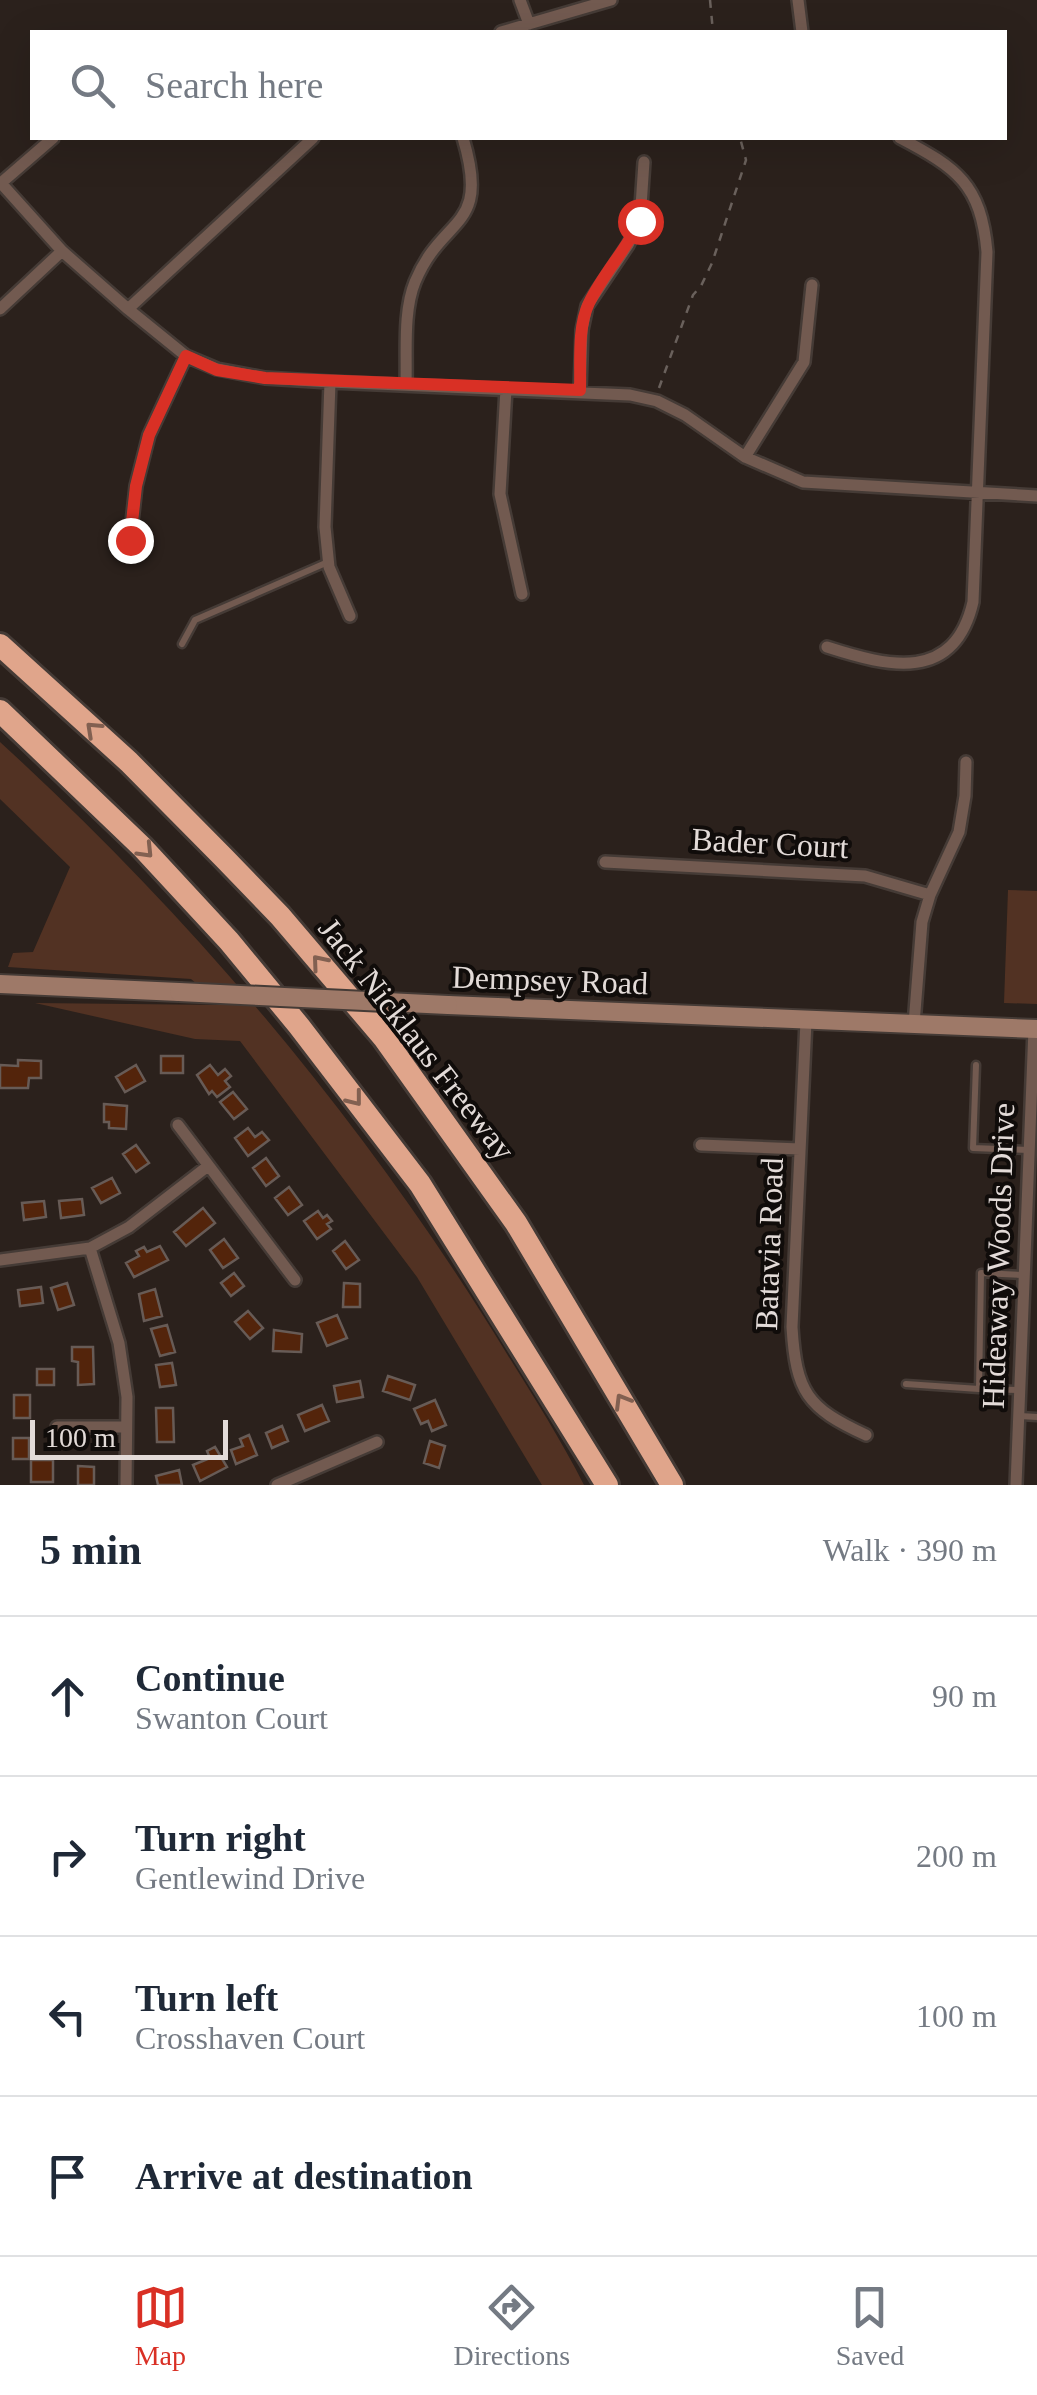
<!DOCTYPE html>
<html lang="en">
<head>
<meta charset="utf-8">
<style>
  :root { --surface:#fff; --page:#f6f6f7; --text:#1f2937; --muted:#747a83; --line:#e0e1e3; --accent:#d93025 }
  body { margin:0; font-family:Georgia,serif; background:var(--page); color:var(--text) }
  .scale { position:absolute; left:30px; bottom:25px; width:198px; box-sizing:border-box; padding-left:10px; border:5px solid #e3dbd8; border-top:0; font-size:28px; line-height:35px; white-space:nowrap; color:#e3dbd8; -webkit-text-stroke:8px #100c0a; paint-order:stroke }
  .stop { position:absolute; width:30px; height:30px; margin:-22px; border:8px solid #d93025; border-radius:50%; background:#fff }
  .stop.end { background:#d93025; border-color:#fff; box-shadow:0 2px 10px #0008 }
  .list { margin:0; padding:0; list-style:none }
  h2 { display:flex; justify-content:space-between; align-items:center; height:130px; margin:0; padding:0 40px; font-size:42px }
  h2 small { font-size:32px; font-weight:400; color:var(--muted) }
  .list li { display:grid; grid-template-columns:65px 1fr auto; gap:30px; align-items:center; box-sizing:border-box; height:160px; padding:0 40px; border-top:2px solid var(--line) }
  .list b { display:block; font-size:38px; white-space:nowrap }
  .list p { margin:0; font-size:32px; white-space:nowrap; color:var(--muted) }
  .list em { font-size:32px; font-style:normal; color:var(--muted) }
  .icon { flex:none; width:55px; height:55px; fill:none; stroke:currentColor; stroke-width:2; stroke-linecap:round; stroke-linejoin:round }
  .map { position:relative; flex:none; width:1037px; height:1485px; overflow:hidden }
  .search { position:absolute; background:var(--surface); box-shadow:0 10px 40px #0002; left:30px; right:30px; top:30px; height:110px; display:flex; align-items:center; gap:25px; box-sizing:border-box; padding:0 35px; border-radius:0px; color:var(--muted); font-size:38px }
  .sheet { height:770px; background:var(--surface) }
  nav { display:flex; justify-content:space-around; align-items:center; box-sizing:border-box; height:140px; border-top:2px solid var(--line); background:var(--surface); font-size:28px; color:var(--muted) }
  nav a { display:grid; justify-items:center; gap:5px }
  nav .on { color:var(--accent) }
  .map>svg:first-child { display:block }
  .green { fill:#523223 }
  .building { fill:#53240b; stroke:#675b56; stroke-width:2.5 }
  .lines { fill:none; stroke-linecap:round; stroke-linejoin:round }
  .lane-casing { stroke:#453b36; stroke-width:11 }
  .street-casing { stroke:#453b36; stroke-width:16 }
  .secondary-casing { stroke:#453b36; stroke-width:22 }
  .highway-casing { stroke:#453b36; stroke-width:28 }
  .path { stroke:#6a615c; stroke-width:2.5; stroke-dasharray:8 8; stroke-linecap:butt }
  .lane { stroke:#725a50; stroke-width:6 }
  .street { stroke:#725a50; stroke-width:11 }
  .secondary { stroke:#9e7968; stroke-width:18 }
  .highway { stroke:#e0a58b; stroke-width:22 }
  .secondary-bridge-casing { stroke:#453b36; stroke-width:22; stroke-linecap:butt }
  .secondary-bridge { stroke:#9e7968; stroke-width:18 }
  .oneway { stroke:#826051 }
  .route { stroke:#d93025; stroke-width:12 }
  .labels { text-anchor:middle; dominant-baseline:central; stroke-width:8; stroke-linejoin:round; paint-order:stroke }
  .street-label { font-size:32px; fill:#e3dbd8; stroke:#100c0a }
</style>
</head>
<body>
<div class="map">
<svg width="1037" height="1485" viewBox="0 0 1037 1485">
  <rect width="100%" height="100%" fill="#2b211c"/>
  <!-- green -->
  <path class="green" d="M0,742c197,180 369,385 507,612 27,43 54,86 77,131h-42l-125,-208 -177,-236 -45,-2 -160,-36 187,2 -31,-26 -183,-12 5,-14 20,-1 37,-85 -70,-68z
    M1008,890l29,1v113l-33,-1z"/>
  <!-- building -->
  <path class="building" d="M161,1056h22v17h-22z
    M18,1060l23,1v17h-12l-1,10h-28v-23l18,1z
    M136,1065l9,16 -20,11 -9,-15z
    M210,1065l8,10 7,-6 6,7 -6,5 5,6 -13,10 -5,-6 -3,3 -12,-19z
    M233,1092l14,17 -13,10 -14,-17z
    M104,1104l23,2 -1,23 -17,-1v-6h-5z
    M248,1128l7,9 7,-5 7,8 -21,16 -13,-18z
    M136,1145l13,18 -13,9 -13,-18z
    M266,1158l13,18 -13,10 -13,-18z
    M112,1178l8,15 -19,10 -9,-15z
    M289,1187l13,18 -14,10 -13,-17z
    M82,1199l2,16 -23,3 -2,-17z
    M44,1201l2,16 -22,3 -2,-17z
    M203,1208l12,15 -29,23 -12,-14z
    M318,1211l5,7 4,-3 5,6 -5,3 4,5 -14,10 -13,-18z
    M224,1239l14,19 -15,10 -13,-18z
    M345,1241l14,19 -13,9 -13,-18z
    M160,1246l8,14 -34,17 -8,-14 13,-7 -3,-5 8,-4 3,5z
    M234,1273l10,13 -13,10 -10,-13z
    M67,1283l7,22 -16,5 -7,-22z
    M344,1283l16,1v23h-17z
    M41,1287l2,16 -23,3 -2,-16z
    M155,1289l7,27 -18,5 -5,-27z
    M248,1311l15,17 -13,11 -15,-17z
    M337,1315l10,23 -20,8 -10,-23z
    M167,1325l8,27 -15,4 -9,-27z
    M274,1330l28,4 -1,18 -28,-1z
    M72,1347h21l1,37 -16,1v-23l-6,-1z
    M172,1363l4,22 -16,2 -4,-22z
    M37,1369h17v16h-17z
    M388,1376l27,9 -5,15 -27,-9z
    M360,1381l3,16 -26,5 -3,-16z
    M14,1395h16v23h-16z
    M435,1400l11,25 -14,6 -4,-10 -7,3 -7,-15z
    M322,1405l7,16 -24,10 -7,-16z
    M156,1408h17l1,34h-17z
    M282,1426l6,15 -16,7 -6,-15z
    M249,1435l8,20 -21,9 -5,-14 12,-4 -3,-7z
    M13,1438h16v21h-16z
    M430,1441l15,5 -6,22 -15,-5z
    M215,1447l12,20 -27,14 -7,-16 17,-7 -3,-7z
    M31,1460h22v22h-22z
    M78,1466l16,1v18h-16z
    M179,1470l3,15h-24l-2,-9z"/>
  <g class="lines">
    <!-- lane casing -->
    <g class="lane-casing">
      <path id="lane" d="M182,644l13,-24 133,-58
        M976,1065l-3,83 55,2
        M906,1384l73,5
        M1018,1390l-39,-1 2,-116 42,2
        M1020,1416l17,1"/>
    </g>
    <!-- street casing -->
    <g class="street-casing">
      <path id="street" d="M520,0l9,24
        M798,0l4,32
        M501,32l110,-32
        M0,182l62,69 66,58 58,47 31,13 48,9 65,4 300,13 27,6 28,14 60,42 58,25 234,14
        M1,183l52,-45
        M0,309l62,-58
        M128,309l185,-171
        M330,382l-5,145 4,40 21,49
        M406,383c1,-31 -3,-72 9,-101 28,-68 76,-51 48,-144
        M506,389l-6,105 22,100
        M580,390l2,-60 5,-24 41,-61 12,-24 4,-59
        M745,457l59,-95 8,-77
        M130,540l6,-54 13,-51 37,-79
        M827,647c62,20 127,36 146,-45l14,-350c-6,-68 -30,-84 -87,-114
        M605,862l260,14 65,19
        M806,1021l-14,306c4,65 15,81 74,108
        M914,1024l8,-102 8,-27 29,-63 6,-36 1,-34
        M178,1125l117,155
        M701,1145l99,4
        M90,1248l29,95 8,54 -1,88
        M0,1260l90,-12 39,-21 79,-61
        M57,1427h69
        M277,1485l100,-43
        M1016,1485l18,-456"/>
    </g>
    <!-- secondary casing -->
    <g class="secondary-casing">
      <path id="secondary" d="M0,984l179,8
        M448,1005l589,24"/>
    </g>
    <!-- highway casing -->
    <g class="highway-casing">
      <path id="highway" d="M0,645l129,117 95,96 56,58 104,122 132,185 156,262
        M0,711l142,136 87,94 70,85 121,158 187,301"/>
    </g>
    <!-- path -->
    <path class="path" d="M710,0l3,32
      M659,388l34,-93 8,-9 11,-23 34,-103 -6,-22"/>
    <!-- lane -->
    <use href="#lane" class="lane"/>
    <!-- street -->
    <use href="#street" class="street"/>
    <!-- secondary -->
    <use href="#secondary" class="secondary"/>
    <!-- highway -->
    <use href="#highway" class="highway"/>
    <!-- secondary-bridge casing -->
    <g class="secondary-bridge-casing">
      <path id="secondary-bridge" d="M179,992l269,13"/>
    </g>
    <!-- secondary-bridge -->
    <use href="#secondary-bridge" class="secondary-bridge"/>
  </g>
  <!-- one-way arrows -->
  <defs><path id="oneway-chevron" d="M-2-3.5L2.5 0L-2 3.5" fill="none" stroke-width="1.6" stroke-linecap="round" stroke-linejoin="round" transform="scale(2.5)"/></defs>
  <g class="oneway">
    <use href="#oneway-chevron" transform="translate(93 729) rotate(-137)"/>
    <use href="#oneway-chevron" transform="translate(146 851) rotate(46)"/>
    <use href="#oneway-chevron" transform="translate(319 962) rotate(-130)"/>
    <use href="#oneway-chevron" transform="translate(355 1099) rotate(52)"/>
    <use href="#oneway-chevron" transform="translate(622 1401) rotate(-121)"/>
  </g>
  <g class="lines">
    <!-- route -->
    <path class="route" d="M130,540l6,-54 13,-51 37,-79 31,14 48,8 315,12c1,-27 -3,-62 9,-87 14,-29 37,-53 51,-82"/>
  </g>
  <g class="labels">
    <!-- street labels -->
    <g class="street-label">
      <text transform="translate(770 843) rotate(3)">Bader Court</text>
      <text transform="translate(550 980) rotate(2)">Dempsey Road</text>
      <text transform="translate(417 1039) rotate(52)">Jack Nicklaus Freeway</text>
      <text transform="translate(769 1244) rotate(-88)">Batavia Road</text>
      <text transform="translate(998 1256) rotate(-88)">Hideaway Woods Drive</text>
    </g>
  </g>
</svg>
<div class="scale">100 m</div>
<div class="stop" style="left:640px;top:221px"></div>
<div class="stop end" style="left:130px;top:540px"></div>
<div class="search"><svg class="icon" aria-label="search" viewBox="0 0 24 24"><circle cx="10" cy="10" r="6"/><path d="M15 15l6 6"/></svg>Search here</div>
</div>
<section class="sheet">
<h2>5 min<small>Walk · 390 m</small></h2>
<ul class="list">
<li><svg class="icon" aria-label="ahead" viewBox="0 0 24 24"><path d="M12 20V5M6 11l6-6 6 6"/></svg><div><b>Continue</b><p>Swanton Court</p></div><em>90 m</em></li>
<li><svg class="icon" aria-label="right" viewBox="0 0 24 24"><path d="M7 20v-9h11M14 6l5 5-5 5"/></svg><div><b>Turn right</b><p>Gentlewind Drive</p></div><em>200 m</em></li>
<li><svg class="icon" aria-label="left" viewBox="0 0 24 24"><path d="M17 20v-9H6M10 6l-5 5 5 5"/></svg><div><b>Turn left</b><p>Crosshaven Court</p></div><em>100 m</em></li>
<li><svg class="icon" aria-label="arrive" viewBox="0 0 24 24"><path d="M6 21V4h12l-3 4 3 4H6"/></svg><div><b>Arrive at destination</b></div></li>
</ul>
</section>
<nav>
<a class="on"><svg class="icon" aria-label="map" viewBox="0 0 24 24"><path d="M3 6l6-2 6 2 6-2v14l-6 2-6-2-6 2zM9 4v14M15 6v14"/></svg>Map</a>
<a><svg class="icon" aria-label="directions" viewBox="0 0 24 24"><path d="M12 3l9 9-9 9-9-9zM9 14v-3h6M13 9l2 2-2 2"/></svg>Directions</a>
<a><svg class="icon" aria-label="saved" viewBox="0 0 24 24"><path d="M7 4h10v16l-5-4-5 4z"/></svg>Saved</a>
</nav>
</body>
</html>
